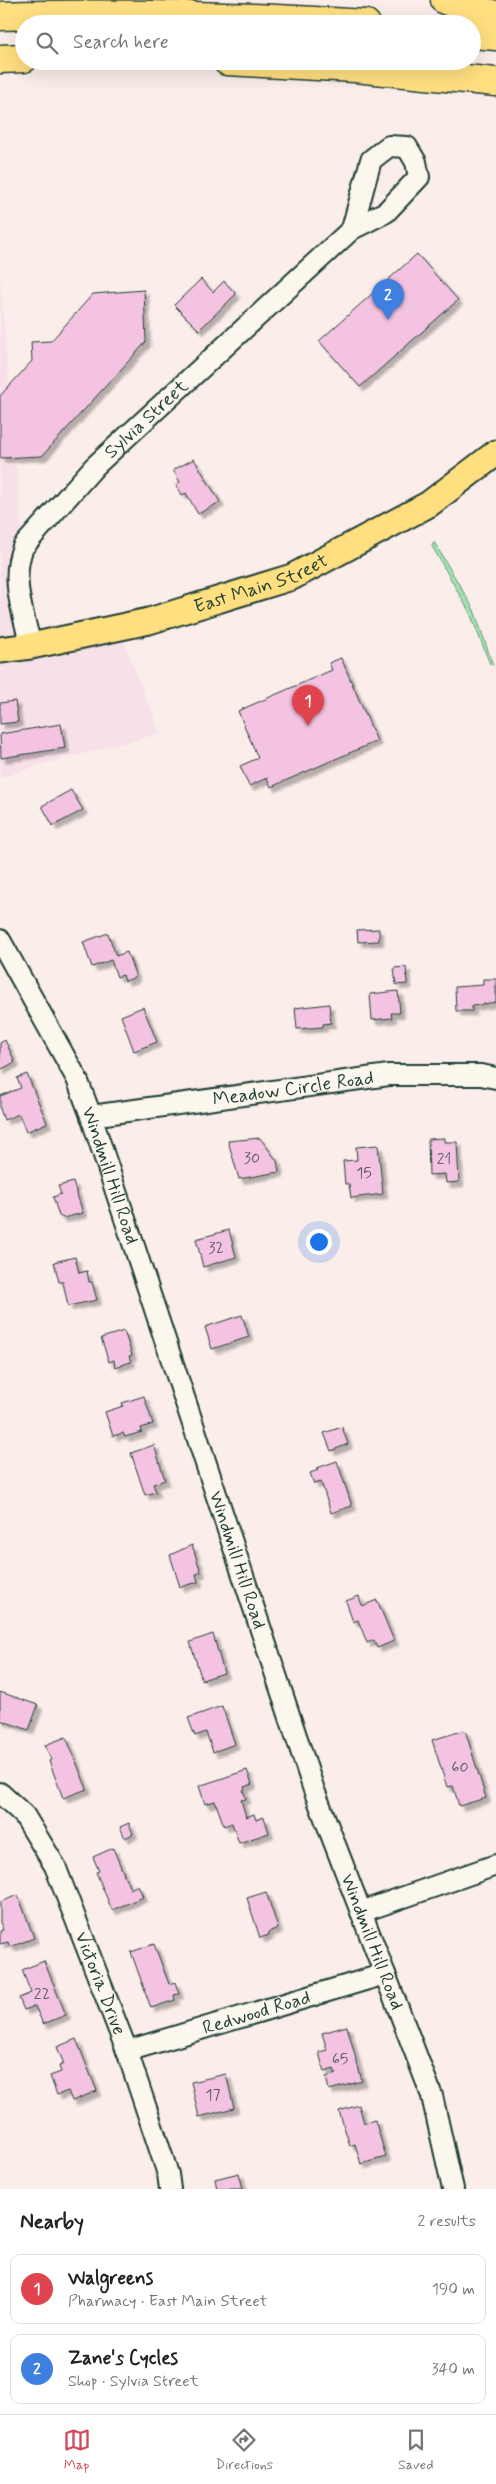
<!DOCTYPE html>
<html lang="en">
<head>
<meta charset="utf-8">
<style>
  :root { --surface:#fff; --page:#f2f2f2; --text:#222; --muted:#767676; --line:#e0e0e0; --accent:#d1495b }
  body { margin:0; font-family:Mynerve,sans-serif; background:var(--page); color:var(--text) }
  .you { position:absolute; left:318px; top:1241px; width:18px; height:18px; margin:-12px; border:4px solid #fff; border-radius:50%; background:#1a73e8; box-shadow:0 0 0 8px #1a73e833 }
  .badge { display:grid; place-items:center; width:32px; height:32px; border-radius:50%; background:var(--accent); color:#fff; font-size:16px; font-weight:700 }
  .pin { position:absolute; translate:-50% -41px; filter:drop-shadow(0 1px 2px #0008) }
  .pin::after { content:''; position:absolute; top:26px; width:18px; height:15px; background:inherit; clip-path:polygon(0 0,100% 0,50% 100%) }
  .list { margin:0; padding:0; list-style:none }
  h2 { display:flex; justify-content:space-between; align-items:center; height:65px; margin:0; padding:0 20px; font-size:21px }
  h2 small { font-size:16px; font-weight:400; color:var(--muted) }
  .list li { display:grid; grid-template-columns:32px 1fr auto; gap:15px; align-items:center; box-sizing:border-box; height:70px; margin:0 10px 10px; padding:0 10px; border:1px solid var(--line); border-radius:10px }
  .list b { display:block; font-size:19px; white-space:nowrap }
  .list p { margin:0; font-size:16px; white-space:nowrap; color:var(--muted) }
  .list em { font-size:16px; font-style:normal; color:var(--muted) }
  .icon { flex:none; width:28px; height:28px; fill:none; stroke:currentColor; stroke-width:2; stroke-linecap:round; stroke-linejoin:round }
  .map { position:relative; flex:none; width:496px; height:2189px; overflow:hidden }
  .search { position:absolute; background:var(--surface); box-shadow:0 5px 20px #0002; left:15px; right:15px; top:15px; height:55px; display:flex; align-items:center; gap:12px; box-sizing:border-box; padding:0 18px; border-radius:28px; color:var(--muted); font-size:19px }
  .sheet { height:225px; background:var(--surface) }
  nav { display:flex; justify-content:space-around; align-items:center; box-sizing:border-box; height:70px; border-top:1px solid var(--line); background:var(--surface); font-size:14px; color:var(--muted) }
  nav a { display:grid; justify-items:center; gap:2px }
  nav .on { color:var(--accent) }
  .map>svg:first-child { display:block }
  .built { fill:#f8e0e8 }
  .green { fill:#a2e5b0; stroke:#609172 }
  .building { fill:#f5c3e2; stroke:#1f3d34; filter:url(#shadow) }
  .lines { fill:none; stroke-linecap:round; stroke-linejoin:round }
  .minor-casing { stroke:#1f3d34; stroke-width:24 }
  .major-casing { stroke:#1f3d34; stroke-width:29 }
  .highway-casing { stroke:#1f3d34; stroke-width:31 }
  .minor { stroke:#fbf7ec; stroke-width:20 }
  .major { stroke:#ffdf80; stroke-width:25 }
  .highway { stroke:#ffdf80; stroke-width:28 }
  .labels { text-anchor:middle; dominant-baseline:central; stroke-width:4; stroke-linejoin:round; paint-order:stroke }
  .number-label { font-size:16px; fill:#545e60 }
  .street-label { font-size:19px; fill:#1f3d34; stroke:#fbf7ec }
</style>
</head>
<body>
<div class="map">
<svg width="496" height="2189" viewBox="0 0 496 2189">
  <defs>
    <filter id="shadow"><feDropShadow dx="4.5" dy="4.5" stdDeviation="1" flood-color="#0004"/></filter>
  </defs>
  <rect width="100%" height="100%" fill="#faedea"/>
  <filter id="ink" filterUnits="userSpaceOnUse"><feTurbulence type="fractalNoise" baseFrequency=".02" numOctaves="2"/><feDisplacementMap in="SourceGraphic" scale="10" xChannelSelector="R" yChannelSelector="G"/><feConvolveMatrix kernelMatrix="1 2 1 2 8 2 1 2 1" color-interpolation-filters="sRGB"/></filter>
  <g filter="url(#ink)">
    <!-- built -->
    <path class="built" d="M0,277l31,369 87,-19 42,106 -127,34 -33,11z"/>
    <!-- green -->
    <path class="green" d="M434,542l40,68 19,55 -3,-1 -20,-51 -38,-67z"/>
    <!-- building -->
    <path class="building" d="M417,254l41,46 -98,87 -41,-46z
      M201,279l12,13 11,-11 12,13 -37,36 -25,-25z
      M144,290l2,52 -104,114 -42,2v-62l32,-35 -1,-19 20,-1 42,-47z
      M194,459l26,43 -22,12 -12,-21 -4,2 -6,-11 4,-2 -7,-12z
      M341,658l36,83 -106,46 -4,-9 -18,8 -9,-20 18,-8 -20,-47 94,-41 -3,-7z
      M15,701l3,21 -18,2v-21z
      M61,724l4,24 -64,10 -1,-24z
      M71,790l12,20 -30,16 -11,-20z
      M379,929v12l-21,1 -1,-12z
      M108,933l8,23 11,-4 9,25 -11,4 -2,-6 -6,2 -6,-17 -19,7 -9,-25z
      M406,967l1,17 -11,1 -2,-17z
      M483,979h13v23l-24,4v5h-16l-1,-24 28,-2z
      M398,991l2,22h-9l1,5 -20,2 -2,-26z
      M329,1004l2,19 -8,1v3l-26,2 -2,-21z
      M143,1007l14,35 -23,9 -13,-35z
      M5,1040l10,22 -15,8v-27z
      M27,1074l20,49 -21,9 -7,-18 -15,6 -4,-11v-13l21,-8 -4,-10z
      M260,1138l17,23 2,11 -40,7 -11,-38z
      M444,1138v4h13l2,40 -13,1 -1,-9 -16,1 -1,-36z
      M378,1145l5,49 -32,4 -2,-14h-4l-2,-23 14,-1 -1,-13z
      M73,1182l10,31 -20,5 -4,-2 -6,-19 8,-3 -3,-8z
      M229,1230l7,27 -33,10 -7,-28z
      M75,1257l4,16 8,-2 2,11h3l5,18 -29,6 -5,-24h-4l-5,-20z
      M242,1315l7,22 -37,12 -7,-22z
      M124,1331l8,24 -3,1 2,6 -16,5 -1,-7 -5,2 -8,-24z
      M144,1396l9,28 -12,4 1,4 -17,5 -2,-4 -10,3 -8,-24 18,-6 -1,-3z
      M342,1427l6,17 -17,7 -7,-18z
      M154,1445l11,35 -12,4 3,8 -11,3 -14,-42z
      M337,1461l15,45 -21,7 -10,-31 -7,2 -4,-11 8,-3 -1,-2z
      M192,1545l9,27 -5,2 2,8 -18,5 -10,-32z
      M359,1596l3,10 15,-6 17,41 -17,7 -3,-8 -7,3 -9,-23 -5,2 -7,-21z
      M213,1634l11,39 -22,7 -12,-38z
      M0,1692l38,13 -9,25 -29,-10z
      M222,1706l13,38 -22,8 -7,-20 -11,4 -7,-18z
      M465,1730l21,68 -27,8 -6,-20 -6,1 -15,-47z
      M66,1737l21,52 -24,9 -14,-37 2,-1 -6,-15z
      M247,1770l5,14 -8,3 1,2 -2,1 3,9 -5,1 5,17 8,-3 2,6 8,-3 5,16 -30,10 -7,-20 -8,3 -9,-25 -10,3 -6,-18z
      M129,1823l4,11 -8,4 -5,-11z
      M113,1848l17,41 8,-4 5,12 -31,13 -16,-38 3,-1 -6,-14z
      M266,1892l12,36 -10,4 1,3 -9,3 -13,-40z
      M18,1895l16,43 -24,9 -2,-5 -8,2v-13l3,-1 -3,-8v-20z
      M154,1944l15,40 6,-2 4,12 -5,1 1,5 -24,8 -20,-56z
      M44,1961l22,54 -23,9 -8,-18 -11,4 -5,-12 12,-5 -9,-23z
      M347,2026l15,55 -33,9 -3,-13 10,-3 -2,-5 -10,3 -5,-20 8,-2 -5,-17z
      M76,2039l21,52 -25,10 -4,-10 -11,4 -7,-19 11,-4 -2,-6 5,-2 -7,-17z
      M226,2074l8,34 -35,9 -8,-35z
      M359,2105l5,18 11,-3 11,37 -25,7 -6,-20 -5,2 -11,-35z
      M239,2173l4,16h-26l-2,-10z"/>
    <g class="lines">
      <!-- minor casing -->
      <g class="minor-casing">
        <g id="minor">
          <path id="s1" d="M31,646c-8,-33 -21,-67 -8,-99l72,-81 257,-237 34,-17 33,-35 -3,-15 -9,-15 -18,-1 -18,14 -19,69"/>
          <path id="s2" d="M0,940l77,139 14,37 223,674 118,306 21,93"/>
          <path id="s3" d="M91,1116l298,-41h92l15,3"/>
          <path id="s4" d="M0,1793l24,22 31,51 72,185 41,123 2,15"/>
          <path d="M361,1912l135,-47"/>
          <path id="s5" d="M127,2051l258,-77"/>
        </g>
      </g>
      <!-- major casing -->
      <g class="major-casing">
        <g id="major">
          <path id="s6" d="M0,650l31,-4 118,-25 143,-44 137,-73 67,-51"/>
        </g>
      </g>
      <!-- highway casing -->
      <g class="highway-casing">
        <path id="highway" d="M445,0l20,8 31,7
          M0,16c122,-4 244,0 366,8
          M472,34l24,2
          M0,59l24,-1
          M227,61l128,7 141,14"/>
      </g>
      <!-- minor -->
      <use href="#minor" class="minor"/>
      <!-- major -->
      <use href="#major" class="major"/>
      <!-- highway -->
      <use href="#highway" class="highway"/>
    </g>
  </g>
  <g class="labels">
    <!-- number labels -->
    <g class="number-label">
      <text x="252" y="1158">30</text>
      <text x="444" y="1159">21</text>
      <text x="364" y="1173">15</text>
      <text x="216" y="1248">32</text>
      <text x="460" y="1767">60</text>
      <text x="42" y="1994">22</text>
      <text x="340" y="2059">65</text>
      <text x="213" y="2095">17</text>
    </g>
    <!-- street labels -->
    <g class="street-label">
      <text stroke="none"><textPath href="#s1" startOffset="279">Sylvia Street</textPath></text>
      <text stroke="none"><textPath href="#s6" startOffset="270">East Main Street</textPath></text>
      <text stroke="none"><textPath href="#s3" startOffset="204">Meadow Circle Road</textPath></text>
      <text stroke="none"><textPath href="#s2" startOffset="261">Windmill Hill Road</textPath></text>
      <text stroke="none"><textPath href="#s2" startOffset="666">Windmill Hill Road</textPath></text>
      <text stroke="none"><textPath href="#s2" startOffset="1071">Windmill Hill Road</textPath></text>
      <text stroke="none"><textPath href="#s4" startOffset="218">Victoria Drive</textPath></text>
      <text stroke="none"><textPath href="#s5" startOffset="135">Redwood Road</textPath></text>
    </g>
  </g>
</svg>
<div class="you"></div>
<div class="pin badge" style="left:308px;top:726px;background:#e0444e">1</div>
<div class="pin badge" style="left:388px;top:320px;background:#3f7fe0">2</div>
<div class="search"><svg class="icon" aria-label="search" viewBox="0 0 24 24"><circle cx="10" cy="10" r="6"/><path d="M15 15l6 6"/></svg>Search here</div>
</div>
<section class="sheet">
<h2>Nearby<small>2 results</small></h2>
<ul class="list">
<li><span class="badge" style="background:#e0444e">1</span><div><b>Walgreens</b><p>Pharmacy · East Main Street</p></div><em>190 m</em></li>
<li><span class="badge" style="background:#3f7fe0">2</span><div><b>Zane's Cycles</b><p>Shop · Sylvia Street</p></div><em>340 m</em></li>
</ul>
</section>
<nav>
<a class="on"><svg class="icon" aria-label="map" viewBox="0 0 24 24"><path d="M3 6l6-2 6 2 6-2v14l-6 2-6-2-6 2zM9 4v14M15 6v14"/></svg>Map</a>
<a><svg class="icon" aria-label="directions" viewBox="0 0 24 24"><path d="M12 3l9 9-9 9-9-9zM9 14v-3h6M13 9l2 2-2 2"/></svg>Directions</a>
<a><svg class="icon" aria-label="saved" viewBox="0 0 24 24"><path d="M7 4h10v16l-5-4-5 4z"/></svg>Saved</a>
</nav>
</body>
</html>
